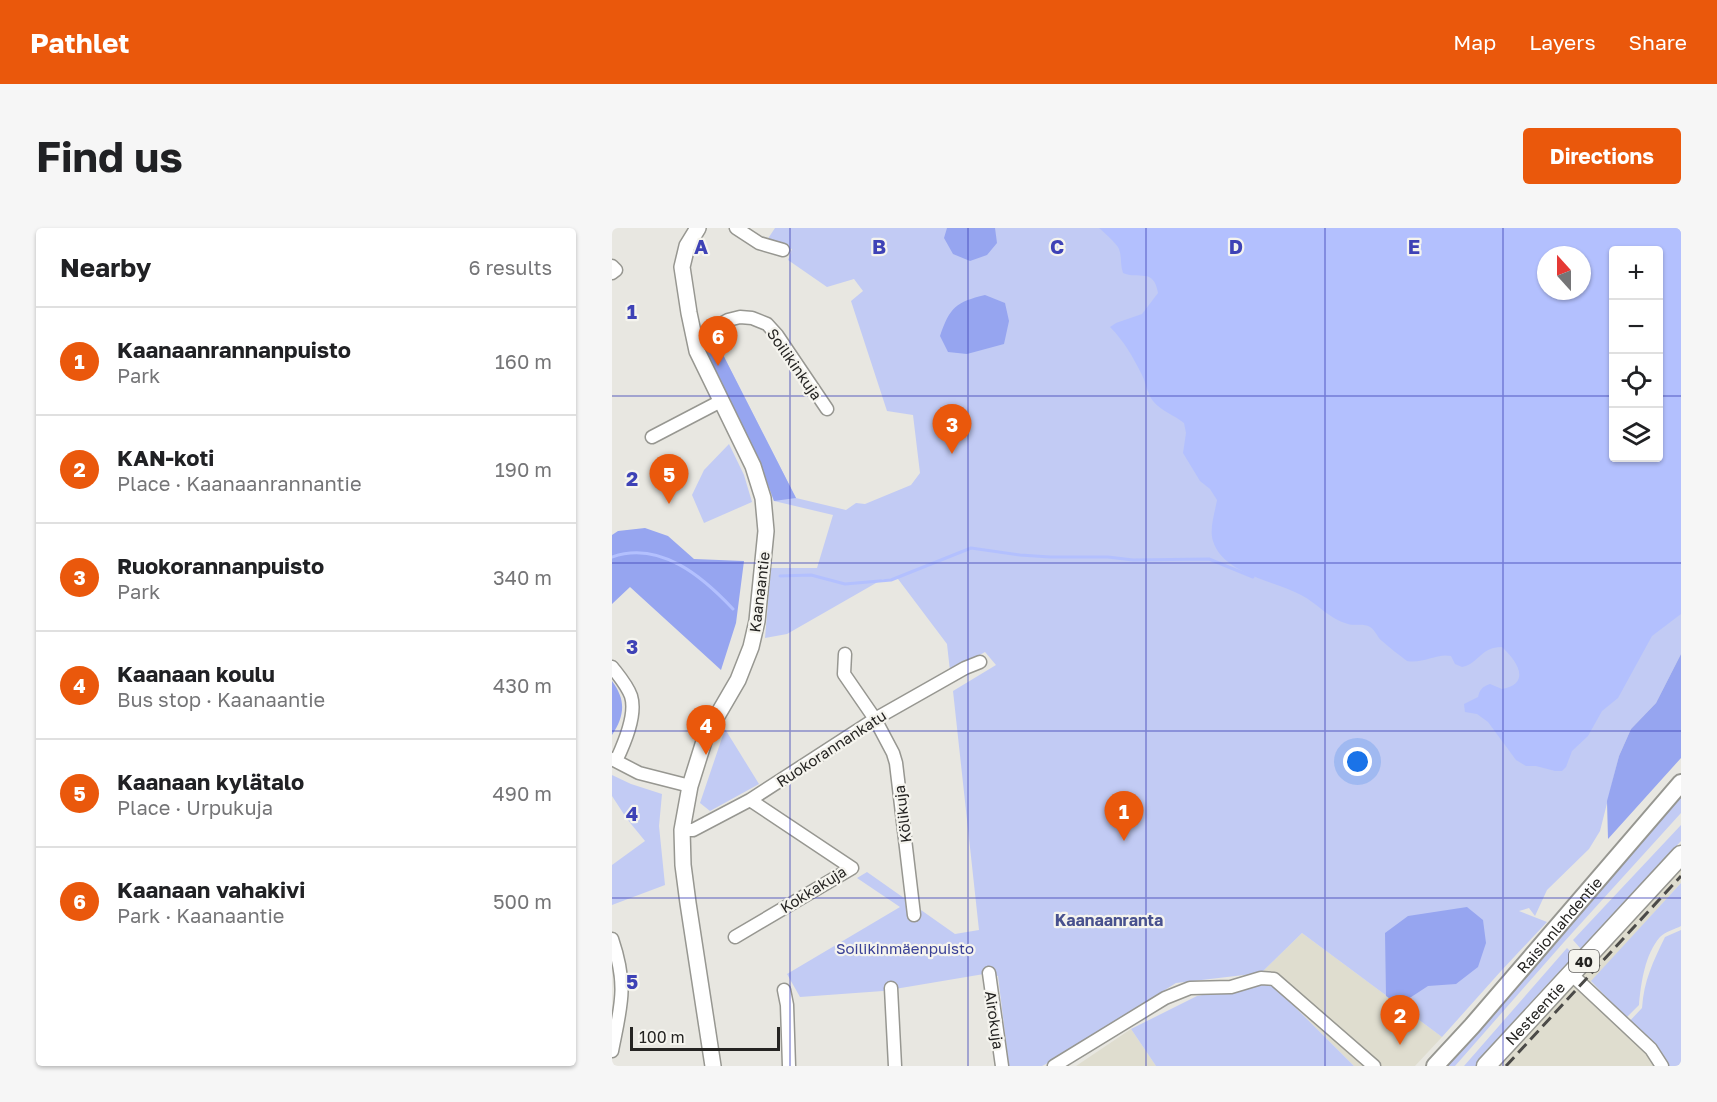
<!DOCTYPE html>
<html lang="en">
<head>
<meta charset="utf-8">
<style>
  :root { --surface:#fff; --page:#f6f6f6; --text:#202124; --muted:#757577; --line:#e0e0e0; --accent:#ea580c }
  body { margin:0; font-family:"Golos Text",sans-serif; background:var(--page); color:var(--text) }
  .controls { position:absolute; right:18px; top:18px; display:grid; overflow:hidden; border-radius:6px; box-shadow:0 2px 4px #0004 }
  .controls button { width:54px; height:54px; display:grid; place-items:center; padding:0; border:0; border-bottom:2px solid var(--line); background:var(--surface); color:var(--text); font:30px sans-serif }
  .compass { position:absolute; left:925px; top:18px; width:54px; height:54px; border-radius:50%; background:var(--surface); box-shadow:0 2px 4px #0004; rotate:339deg }
  .scale { position:absolute; left:18px; bottom:15px; width:150px; box-sizing:border-box; padding-left:6px; border:3px solid #252422; border-top:0; font-size:16px; line-height:21px; white-space:nowrap; color:#252422; -webkit-text-stroke:4px #f5f4ee; paint-order:stroke }
  .you { position:absolute; left:746px; top:534px; width:21px; height:21px; margin:-15px; border:4px solid #fff; border-radius:50%; background:#1a73e8; box-shadow:0 0 0 9px #1a73e833 }
  .badge { display:grid; place-items:center; width:39px; height:39px; border-radius:50%; background:var(--accent); color:#fff; font-size:20px; font-weight:700 }
  .pin { position:absolute; translate:-50% -50px; filter:drop-shadow(0 2px 3px #0008) }
  .pin::after { content:''; position:absolute; top:32px; width:21px; height:18px; background:inherit; clip-path:polygon(0 0,100% 0,50% 100%) }
  .list { margin:0; padding:0; list-style:none }
  h2 { display:flex; justify-content:space-between; align-items:center; height:78px; margin:0; padding:0 24px; font-size:26px }
  h2 small { font-size:20px; font-weight:400; color:var(--muted) }
  .list li { display:grid; grid-template-columns:39px 1fr auto; gap:18px; align-items:center; box-sizing:border-box; height:108px; padding:0 24px; border-top:2px solid var(--line) }
  .list b { display:block; font-size:22px; white-space:nowrap }
  .list p { margin:0; font-size:20px; white-space:nowrap; color:var(--muted) }
  .list em { font-size:20px; font-style:normal; color:var(--muted) }
  .icon { flex:none; width:33px; height:33px; fill:none; stroke:currentColor; stroke-width:2; stroke-linecap:round; stroke-linejoin:round }
  .map { position:relative; flex:none; width:1069px; height:838px; overflow:hidden; border-radius:6px }
  header { display:flex; align-items:center; gap:36px; box-sizing:border-box; height:84px; padding:0 30px; background:var(--accent); color:#fff }
  header strong { font-size:28px }
  nav { display:flex; gap:33px; margin-inline-start:auto; font-size:21px }
  .intro { display:flex; align-items:center; justify-content:space-between; box-sizing:border-box; height:144px; padding:0 36px }
  h1 { margin:0; font-size:42px }
  .button { padding:15px 27px; border-radius:6px; background:var(--accent); color:#fff; font-size:21px; font-weight:700 }
  main { display:flex; gap:36px; padding:0 36px }
  aside { flex:1; background:var(--surface); border-radius:6px; box-shadow:0 2px 4px #0004 }
  .map>svg:first-child { display:block }
  .built { fill:#dfddcf }
  .green { fill:#c2cbf4; fill-rule:evenodd }
  .forest { fill:#96a5f0 }
  .water { fill:#b3c0fe; fill-rule:evenodd }
  .lines { fill:none; stroke-linecap:round; stroke-linejoin:round }
  .stream { stroke:#b3c0fe; stroke-width:3 }
  .minor-casing { stroke:#979791; stroke-width:15 }
  .tertiary-casing { stroke:#979791; stroke-width:18 }
  .secondary-casing { stroke:#979791; stroke-width:20 }
  .primary-casing { stroke:#979791; stroke-width:21 }
  .minor { stroke:#fff; stroke-width:12 }
  .tertiary { stroke:#fff; stroke-width:15 }
  .secondary { stroke:#fff; stroke-width:16 }
  .primary { stroke:#fff; stroke-width:18 }
  .rail { stroke:#4b4a48; stroke-width:3; stroke-dasharray:12 6; stroke-linecap:butt }
  .grid { fill:none; stroke:#3e42b6; stroke-width:1.5; stroke-opacity:0.55 }
  .labels { text-anchor:middle; dominant-baseline:central; stroke-width:4.5; stroke-linejoin:round; paint-order:stroke }
  .shield { fill:#f5f4ee; stroke:#63625f; stroke-width:1.5 }
  .shield-label { font-size:14px; font-weight:bold; fill:#252422 }
  .street-label { font-size:15px; fill:#252422; stroke:#f5f4ee }
  .park-label { font-size:15px; fill:#394096; stroke:#f5f4ee }
  .neighbourhood-label { font-size:16px; font-weight:bold; fill:#48518e; stroke:#f5f4ee }
  .grid-label { font-size:20px; text-anchor:middle; font-weight:bold; fill:#3e42b6; stroke:#f5f4ee; stroke-width:4.5; stroke-linejoin:round; paint-order:stroke }
</style>
</head>
<body>
<header>
<strong>Pathlet</strong>
<nav><a>Map</a><a>Layers</a><a>Share</a></nav>
</header>
<div class="intro"><h1>Find us</h1><a class="button">Directions</a></div>
<main>
<aside>
<h2>Nearby<small>6 results</small></h2>
<ul class="list">
<li><span class="badge">1</span><div><b>Kaanaanrannanpuisto</b><p>Park</p></div><em>160 m</em></li>
<li><span class="badge">2</span><div><b>KAN-koti</b><p>Place · Kaanaanrannantie</p></div><em>190 m</em></li>
<li><span class="badge">3</span><div><b>Ruokorannanpuisto</b><p>Park</p></div><em>340 m</em></li>
<li><span class="badge">4</span><div><b>Kaanaan koulu</b><p>Bus stop · Kaanaantie</p></div><em>430 m</em></li>
<li><span class="badge">5</span><div><b>Kaanaan kylätalo</b><p>Place · Urpukuja</p></div><em>490 m</em></li>
<li><span class="badge">6</span><div><b>Kaanaan vahakivi</b><p>Park · Kaanaantie</p></div><em>500 m</em></li>
</ul>
</aside>
<div class="map">
<svg width="1069" height="838" viewBox="0 0 1069 838">
  <rect width="100%" height="100%" fill="#e8e7e1"/>
  <!-- built -->
  <path class="built" d="M1069,639v16l-99,109 80,74h-162z
    M690,705l140,104 -27,29h-61l-93,-93z
    M519,801l25,37h-80z"/>
  <!-- green -->
  <path class="green" d="M163,0h906v426l-25,49 -25,26 -12,27 -19,75 -11,18 -42,41 -12,26 -6,-8 -10,3 28,11 -46,49 -59,66 -140,-104 -41,40 -85,10 -130,81 -4,2h-33l-11,-90 -14,-2 -101,17 -83,6 -13,-23 113,-67 -43,-29 10,-6 88,62 24,-4 -26,-239 43,-26 -11,-13 -35,19 -3,-27 -49,-65h-15l-96,55 -22,4 6,-70h46l16,-53 -59,-14 -14,-38 -23,-49 -17,-28 -13,-35 4,-10 7,-5 -2,5 80,157 50,12 10,-7 9,1 46,-19 9,-12 -7,-58 -26,-4 -36,-110 12,-10 -9,-12 -27,8 -39,-27 4,-11 -25,-9zM1002,22h44v208h-44zM934,27h36v36h-36z
    M117,216l15,31 8,27 -48,21 -12,-28 12,-25z
    M113,501l34,55 -49,27 -10,-8z
    M0,547l19,9 31,10 -3,32 6,59 -53,20v-40l33,-24 -18,-22 -15,-23z
    M1069,568v17l-117,129 -109,124h-9l53,-57z
    M1069,597v16l-100,108 -8,-9z
    M1069,655v43c-6,3 -16,6 -21,11 -15,17 -19,46 -21,68l-13,13 -35,-37z
    M1069,702v136h-19l-36,-41 16,-17c2,-28 11,-46 23,-71z
    M955,720l8,8 -99,110h-12z
    M659,755l83,83h-198l-25,-37 66,-33z"/>
  <!-- forest -->
  <path class="forest" d="M335,0h48l2,15 -10,12 -17,6 -17,-7 -9,-16z
    M373,67l20,8 4,18 -5,23 -37,10 -19,-2 -8,-16c10,-29 16,-34 45,-41z
    M106,108l-2,5 80,157 -22,3 -14,-38 -23,-49 -17,-28 -13,-35 4,-10z
    M33,300l23,8 26,23 50,2 -8,62 -15,47 -91,-83 -18,17v-69l6,-4z
    M1069,426v104l-73,81 -1,-38 12,-45 12,-27 25,-26z
    M0,453c14,19 13,34 0,54z
    M855,679l16,13 3,23 -8,24 -22,17 -28,2 -29,19 -13,-9 -1,-63 23,-17z"/>
  <!-- water -->
  <path class="water" d="M487,0h582v386l-29,22 -34,62 -16,13 -14,25 -16,15 -6,16 -4,4h-7l-19,-5h-10l-10,-6 -28,-38 -11,-8 -12,-2 -1,-8 14,-7c2,-8 4,-10 12,-13l12,5c30,-6 15,-28 0,-42 -22,0 -23,17 -40,20l-7,-3 -4,-8c-14,-3 -28,8 -44,5 -8,-6 -17,-13 -25,-20 -5,-4 -6,-10 -12,-14 -6,-4 -15,-1 -22,-3 -19,-5 -31,-21 -47,-29 -26,-14 -78,-21 -88,-54 -4,-12 2,-29 4,-41l-7,-11 -10,-8 -17,-28 3,-20 -2,-10c-10,-8 -23,-12 -31,-22 -6,-8 -7,-18 -11,-26 -9,-18 -18,-34 -32,-48l6,-4 26,-9 16,-21c-4,-26 -20,-13 -35,-20 -3,-8 -1,-16 -4,-24 -1,-4 -16,-18 -20,-21zM1002,22h44v208h-44zM934,27h36v36h-36z"/>
  <g class="lines">
    <!-- stream -->
    <path class="stream" d="M0,329c48,-17 91,20 121,52
      M168,348l31,-1 34,9 46,-4 80,-32 49,7 30,2h58l25,3 76,-1 44,18"/>
    <!-- minor casing -->
    <g class="minor-casing">
      <path id="minor" d="M124,0l23,15 24,7
        M0,38l4,4 -4,3
        M83,110l33,-18 12,-3 12,1 15,6 10,11 50,74
        M40,209l69,-36
        M233,426l-1,20 31,45 18,34 3,10 18,152
        M0,439c7,9 15,18 19,29 6,19 -7,48 -15,65
        M0,531l27,14 51,13
        M70,602h11l57,-30 125,-81 90,-51 15,-6
        M123,709l117,-69 -102,-68
        M0,711c16,47 9,66 0,112
        M377,745l13,93
        M959,746l80,75 11,17
        M279,760l4,78
        M172,762l3,15 2,61
        M442,838l111,-68 25,-10 41,-1 30,-9 13,1 100,87"/>
    </g>
    <!-- tertiary casing -->
    <g class="tertiary-casing">
      <path id="tertiary" d="M86,0l-11,18 -5,21 7,46 8,38 56,115 10,32 3,33 -9,90 -6,26 -13,33 -32,55 -16,51 -8,44 1,35 5,38 25,163"/>
    </g>
    <!-- secondary casing -->
    <g class="secondary-casing">
      <g id="secondary">
        <path id="s1" d="M823,838l37,-40 209,-243"/>
      </g>
    </g>
    <!-- primary casing -->
    <g class="primary-casing">
      <g id="primary">
        <path id="s2" d="M874,838l195,-211"/>
      </g>
    </g>
    <!-- minor -->
    <use href="#minor" class="minor"/>
    <!-- tertiary -->
    <use href="#tertiary" class="tertiary"/>
    <!-- secondary -->
    <use href="#secondary" class="secondary"/>
    <!-- primary -->
    <use href="#primary" class="primary"/>
    <!-- rail -->
    <path class="rail" d="M894,838l175,-190"/>
  </g>
  <!-- grid -->
  <path class="grid" d="M178,0v838M356,0v838M534,0v838M713,0v838M891,0v838M0,168h1002M1046,168h23M0,335h1069M0,503h1069M0,670h1069"/>
  <g class="labels">
    <!-- shield labels -->
    <rect class="shield" x="957" y="722" width="30" height="22" rx="4.5"/>
    <g class="shield-label">
      <text x="972" y="733">40</text>
    </g>
    <!-- street labels -->
    <g class="street-label">
      <text transform="translate(183 136) rotate(55)">Soilikinkuja</text>
      <text transform="translate(147 364) rotate(-83)">Kaanaantie</text>
      <text transform="translate(219 520) rotate(-33)">Ruokorannankatu</text>
      <text transform="translate(290 586) rotate(-97)">Kölikuja</text>
      <text transform="translate(201 661) rotate(-32)">Kokkakuja</text>
      <text stroke="none"><textPath href="#s1" startOffset="188">Raisionlahdentie</textPath></text>
      <text stroke="none"><textPath href="#s2" startOffset="72">Nesteentie</textPath></text>
      <text transform="translate(383 792) rotate(82)">Airokuja</text>
    </g>
    <!-- park labels -->
    <g class="park-label">
      <text x="293" y="720">Soilikinmäenpuisto</text>
    </g>
    <!-- neighbourhood labels -->
    <g class="neighbourhood-label">
      <text x="497" y="692">Kaanaanranta</text>
    </g>
  </g>
  <g class="grid-label">
    <text x="89" y="26">A</text>
    <text x="267" y="26">B</text>
    <text x="445" y="26">C</text>
    <text x="624" y="26">D</text>
    <text x="802" y="26">E</text>
    <text x="20" y="91">1</text>
    <text x="20" y="258">2</text>
    <text x="20" y="426">3</text>
    <text x="20" y="593">4</text>
    <text x="20" y="761">5</text>
  </g>
</svg>
<div class="controls">
<button>+</button>
<button>−</button>
<button><svg class="icon" aria-label="locate" viewBox="0 0 24 24"><circle cx="12" cy="12" r="6"/><path d="M12 2v4M12 18v4M2 12h4M18 12h4"/></svg></button>
<button><svg class="icon" aria-label="layers" viewBox="0 0 24 24"><path d="M12 4l9 5-9 5-9-5zM3 14l9 5 9-5"/></svg></button>
</div>
<svg class="compass" viewBox="-18 -18 36 36"><path d="M0-13l5 13h-10z" fill="#e53935"/><path d="M0 13l5-13h-10z" fill="#757577"/></svg>
<div class="scale">100 m</div>
<div class="you"></div>
<div class="pin badge" style="left:512px;top:613px">1</div>
<div class="pin badge" style="left:788px;top:817px">2</div>
<div class="pin badge" style="left:340px;top:226px">3</div>
<div class="pin badge" style="left:94px;top:527px">4</div>
<div class="pin badge" style="left:57px;top:276px">5</div>
<div class="pin badge" style="left:106px;top:138px">6</div>
</div>
</main>
</body>
</html>
